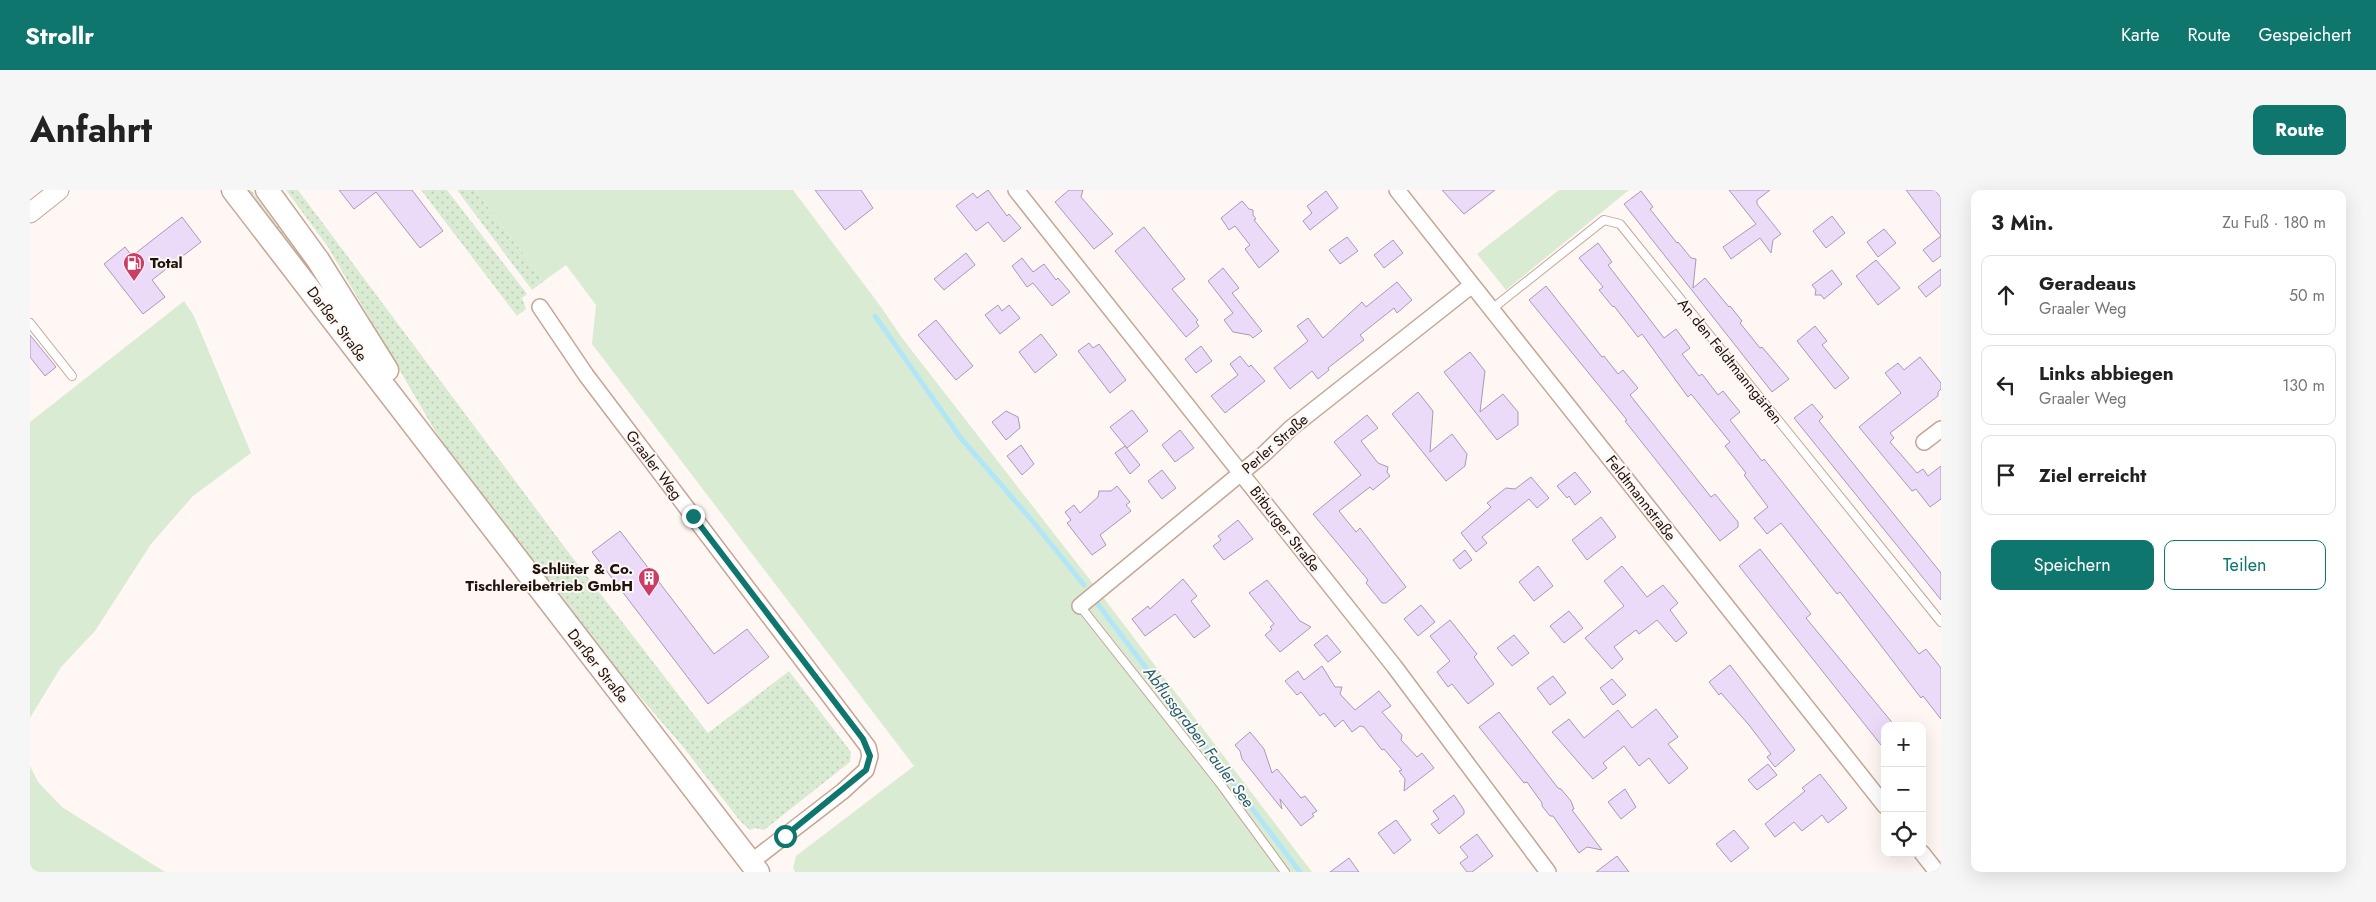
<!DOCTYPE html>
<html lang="de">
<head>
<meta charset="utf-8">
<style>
  :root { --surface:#fff; --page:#f6f6f6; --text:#222; --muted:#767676; --line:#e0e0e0; --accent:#0f766e }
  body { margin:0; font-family:Jost,sans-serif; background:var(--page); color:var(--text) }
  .controls { position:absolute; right:15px; bottom:15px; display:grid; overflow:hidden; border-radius:10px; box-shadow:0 5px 20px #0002 }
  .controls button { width:45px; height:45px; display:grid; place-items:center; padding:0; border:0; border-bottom:1px solid var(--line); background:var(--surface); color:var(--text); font:25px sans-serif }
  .stop { position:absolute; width:15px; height:15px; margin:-11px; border:4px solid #0f766e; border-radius:50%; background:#fff }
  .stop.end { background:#0f766e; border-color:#fff; box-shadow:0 1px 5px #0008 }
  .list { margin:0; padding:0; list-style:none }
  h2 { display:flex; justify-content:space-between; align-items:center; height:65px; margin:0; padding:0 20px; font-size:21px }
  h2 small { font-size:16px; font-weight:400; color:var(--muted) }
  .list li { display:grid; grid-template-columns:32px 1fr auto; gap:15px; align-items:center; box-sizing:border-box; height:80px; margin:0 10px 10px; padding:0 10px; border:1px solid var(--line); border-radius:10px }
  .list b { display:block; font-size:19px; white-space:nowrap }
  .list p { margin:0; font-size:16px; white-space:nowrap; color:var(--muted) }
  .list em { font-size:16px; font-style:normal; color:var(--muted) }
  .actions { display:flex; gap:10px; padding:15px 20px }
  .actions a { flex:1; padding:11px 0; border:1px solid var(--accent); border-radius:10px; text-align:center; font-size:18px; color:var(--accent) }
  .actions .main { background:var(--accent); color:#fff }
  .icon { flex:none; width:28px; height:28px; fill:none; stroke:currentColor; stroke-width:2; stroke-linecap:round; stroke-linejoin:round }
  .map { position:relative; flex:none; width:1911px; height:682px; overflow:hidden; border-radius:10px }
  header { display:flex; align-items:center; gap:30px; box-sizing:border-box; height:70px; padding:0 25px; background:var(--accent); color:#fff }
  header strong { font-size:24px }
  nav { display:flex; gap:28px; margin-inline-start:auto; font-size:18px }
  .intro { display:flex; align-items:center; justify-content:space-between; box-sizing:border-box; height:120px; padding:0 30px }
  h1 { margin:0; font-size:35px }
  .button { padding:12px 22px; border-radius:10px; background:var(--accent); color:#fff; font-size:18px; font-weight:700 }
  main { display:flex; gap:30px; padding:0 30px }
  aside { flex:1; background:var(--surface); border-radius:10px; box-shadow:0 5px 20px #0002 }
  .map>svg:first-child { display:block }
  .grass { fill:url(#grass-dots) }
  .park { fill:#daebd4 }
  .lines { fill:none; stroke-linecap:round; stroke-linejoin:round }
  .stream { stroke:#b2e6f7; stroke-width:5 }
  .building { fill:#ecdaf9; stroke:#a999b6 }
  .service-casing { stroke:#c6a594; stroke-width:10 }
  .minor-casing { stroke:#c6a594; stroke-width:18 }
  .tertiary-casing { stroke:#c6a594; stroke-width:21 }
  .secondary-casing { stroke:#c6a594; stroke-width:25 }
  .service { stroke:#fff; stroke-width:8 }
  .minor { stroke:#fff; stroke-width:15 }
  .tertiary { stroke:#fff; stroke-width:19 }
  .secondary { stroke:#fff; stroke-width:22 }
  .route { stroke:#0f766e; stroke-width:6 }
  .labels { text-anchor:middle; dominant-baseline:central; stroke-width:4; stroke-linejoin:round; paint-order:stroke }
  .poi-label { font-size:15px; font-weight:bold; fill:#1f130d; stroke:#fef7f3; text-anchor:start }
  .street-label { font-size:15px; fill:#1f130d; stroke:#fef7f3 }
  .water-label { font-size:16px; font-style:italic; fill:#1d5f70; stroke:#fef7f3 }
</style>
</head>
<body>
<header>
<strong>Strollr</strong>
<nav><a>Karte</a><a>Route</a><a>Gespeichert</a></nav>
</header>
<div class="intro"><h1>Anfahrt</h1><a class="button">Route</a></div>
<main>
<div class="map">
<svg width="1911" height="682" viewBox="0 0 1911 682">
  <defs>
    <pattern id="grass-dots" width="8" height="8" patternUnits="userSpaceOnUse" patternTransform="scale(1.25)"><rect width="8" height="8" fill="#daebd4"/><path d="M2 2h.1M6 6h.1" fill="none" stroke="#bbc9b5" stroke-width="1.8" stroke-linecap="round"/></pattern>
  </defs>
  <rect width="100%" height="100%" fill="#fef7f3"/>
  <!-- grass -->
  <path class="grass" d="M214,0h7l81,108 -1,2z
    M256,0h12l274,367 136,176 81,-62 62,81 -1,10 -86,68 -9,-2 -5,2 -10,-9 -56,-73 -80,-93 -166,-219 -110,-189z
    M391,0h26l80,104 -5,4 4,11 -9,7z
    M427,0h18l69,91 -12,9z"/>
  <!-- park -->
  <path class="park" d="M445,0h318l88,117 21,31 185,238 225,296h-517l-2,-4 3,-12 118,-90 -322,-422 4,-39 -30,-40 -22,16z
    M1529,0h70l-123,100 -29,-36z
    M154,111l10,15 57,137 -58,43 -42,48 -56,87 -34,36 -31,51v-296z
    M0,576l8,16 24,25 103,65h-135z"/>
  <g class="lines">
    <!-- stream -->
    <path class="stream" d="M845,126l85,121 74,86 50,62
      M1067,413l203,269"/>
  </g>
  <!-- building -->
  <path class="building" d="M309,0h73l31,41 -23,17 -44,-56 -22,17z
    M785,0h46l12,18 -28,22z
    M958,0l19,26 2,-2 12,14 -17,14 -16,-20 -12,9 -20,-25 17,-13 4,5z
    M1039,0h14l-2,7 32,37 -19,15 -39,-47z
    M1412,0h53l-31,24z
    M1699,0h41l-13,10v4l24,30 -8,6 -2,13 -11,-15 -29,21 -8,-12 33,-23z
    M1876,0h29l6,8v58l-8,6 -10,-12 18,-14z
    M1296,1l12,17 -28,22 -7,-9 9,-8 -5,-7z
    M1611,1l12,16 -3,2 27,34 1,-1 13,16 5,1 -3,29 12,-10 24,29 1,-1 12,15 -2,2 20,25 2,-1 27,32 -17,13 -148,-188z
    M1212,11l7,8 4,1v5l3,4 -2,1 25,31 -20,17 -14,-19 5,-4 -15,-19 -6,4 -8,-12z
    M1802,26l13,17 -19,15 -13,-17z
    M152,27l19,25 -49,38 13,17 -22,17 -39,-50 21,-17 7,9z
    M1114,37l41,52 -13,10 26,31 -2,2 3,4 -13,11 -71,-86z
    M1854,39l12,14 -18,14 -11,-15z
    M1317,47l11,14 -18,13 -11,-14z
    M1363,50l10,13 -19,15 -10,-13z
    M1568,53l14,19 -4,3 56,73 12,-9 14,19 -8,6 17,22 3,-2 16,21 5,-4 17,21 -10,8 32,41 2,-2 155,195 7,-5 15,19v51l-18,-23 -2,2 -81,-106 -3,2 -56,-71 -14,11 -13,-16 14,-11 -24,-32 2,-2 -21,-27 5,-4 -39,-48 -3,3 -46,-63 -4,3 -24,-31 -1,1 -14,-17 4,-3 -24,-29z
    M936,63l9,12 -31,25 -10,-11z
    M992,68l11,14 11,-8 12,16 2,-2 12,14 -18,14 -19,-23 -6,4 -15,-21z
    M1846,70l24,28 -22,17 -22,-29z
    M1193,78l16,20 -7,5 30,38 -9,7 -3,-3 -17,-3 -9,-12 9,-7 -25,-32z
    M1911,79v16l-15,12 -8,-10z
    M1802,80l10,14 -18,15 -3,-4h-6l1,-5 -4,-5z
    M1367,92l15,18 -15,13 -3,-5 -34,27 4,5 -36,28 1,2 -11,9 -6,-8 -22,18 -16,-21 34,-27 -11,-15 11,-8 15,20 39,-36 4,5z
    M1516,96l56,71 2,-1 14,18 5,-4 15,18 -8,7 81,102 4,-3 23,28v5l-18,14 -95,-120 2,-1 -98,-120z
    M968,115l4,6 7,-6 11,13 -20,16 -15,-19z
    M906,130l37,46 -17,14 -38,-45z
    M1785,136l12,15 -5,4 27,33 -14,11 -38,-48z
    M1011,144l16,21 -22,18 -16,-21z
    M0,145l26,32 -11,9 -15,-19z
    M1059,153l4,5 6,-4 27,36 -16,13 -32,-42z
    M1171,156l11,15 -16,12 -11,-14z
    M1440,162l15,19 -5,41 23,-18 15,18v13l-21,15 -53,-68z
    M1210,166l9,11 2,-2 14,16 -40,32 -14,-17 27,-21 -8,-11z
    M1890,167l21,26v6l-3,3v4l-48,37 4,5 -4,4 27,31 6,-4 5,7 13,-10v33l-11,8 -14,-18 -4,2 -53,-64 42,-34 -16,-20 13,-10 6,7z
    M1388,202l15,19 -3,41 22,-18 15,20 -2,12 -19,15 -54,-67z
    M1782,214l11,13 -4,4 122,152v27l-147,-182z
    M1102,220l16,21 -21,17 -17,-21z
    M976,221l12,6 2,11 -14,12 -14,-18z
    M1337,225l11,13 -17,13 17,22 10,4 -1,5 3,4 -17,14 -3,-3 -31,24 17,21 4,-4 46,59 -20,16h-4l-16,-20 2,-3 -55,-66 48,-39 -27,-33z
    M1150,240l14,18 -19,14 -13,-17z
    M991,255l13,19 -12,11 -15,-19z
    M1095,256l15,19 -10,9 -15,-21z
    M1132,280l14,18 -14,11 -14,-18z
    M1545,282l16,20 -16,13 -6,-9 -2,2 -10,-12z
    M1501,287l18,21 -12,10 -8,-9 -47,38 5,6 -11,9 -15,-19 30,-26 -4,-4 19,-15 9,1z
    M1087,296l13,16 -4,3 5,6 -31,24 6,10 -14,10 -25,-32 4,-3 -6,-8 9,-7 6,8 18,-16 1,-6h12z
    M1571,327l15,20 -29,23 -15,-20z
    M1208,330l15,19 -29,21 -11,-14 8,-6 -3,-4z
    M590,341l94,123 33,-25 22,28 -61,47 -116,-152z
    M1730,359l51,65 -5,4 89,108h-10v24l-146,-184z
    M1435,360l7,10 -12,9 -7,-9z
    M1508,376l15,20 -19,15 -15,-19z
    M1592,376l25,31 16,-12 15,18 -8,7 17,23 -11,9 -19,-22 -18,14 -3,-4 -22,17 9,12 -11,10 -27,-31 39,-32 -20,-25z
    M1153,389l14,17 -6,5 19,25 -16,12 -19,-24 -30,22 -13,-17 16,-13 2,3z
    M1237,390l33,41 11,6 -31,25 -15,-17 7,-6 -2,-2 4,-3 -25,-31z
    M1391,415l14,17 -17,14 -14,-17z
    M1539,421l14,17 -19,15 -14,-17z
    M1420,430l27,34 -3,3 20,27 -26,20 -16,-20 -4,3 -11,-15 13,-11 -20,-25z
    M1297,445l14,17 -13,10 -14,-17z
    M1484,445l15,18 -17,13 -15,-18z
    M1700,475l65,85 -20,17 -8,-10 4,-3 -22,-29 -28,-32 -2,2 -10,-13z
    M1292,476l13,21h7l-2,7 15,16 24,-19 12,15 -9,6 20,23 -1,5 16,17 5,-4 12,15 -30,23 1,-12 -6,-8 3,-1 -18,-21 -2,1 -18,-23 -4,-1 -8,6 -9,-12 -8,7 -11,-14 -4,3 -19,-24 -4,3 -12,-14 13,-10 6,9z
    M1523,486l13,17 -16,12 -13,-17z
    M1582,489l14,16 -13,10 -13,-17z
    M1626,519l22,28 -10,7 20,24 -19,16 -20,-26 -10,8 -15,-20 -21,17 4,5 -14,11 -41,-47 17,-13 15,19 34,-28 14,18z
    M1469,522l59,76 3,1 10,12 3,8 -2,1 30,40 -15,-3 -8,6 -26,-37h-3l-8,-10v-3l-15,-21 -3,1 -45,-56z
    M1220,542l14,17 8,24 5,-4 24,29 4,-2 12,15 -5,3 2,2 -13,10 -21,-27 2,10 -40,-50 -2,-8 -5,-6z
    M1738,574l9,11 -20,15 -9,-10z
    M1790,584l27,34 -19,15 -6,-8 -20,16 -8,-9 -19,15 -10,-13 40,-33 -3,-3z
    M1595,599l11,18 -15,12 -13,-17z
    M1424,605l10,15v4l-25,20 -8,-10 8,-5 -6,-8z
    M1366,630l15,20 -17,14 -16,-21z
    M1704,640l15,18 -18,14 -15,-18z
    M1447,644l16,22 -21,16h-5l-7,-9 8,-6 -8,-10z
    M1587,666l12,16h-33z
    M1319,668l10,14h-29z"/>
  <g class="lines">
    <!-- service casing -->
    <g class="service-casing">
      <path id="service" d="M1462,119l112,-89 16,4 321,398
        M0,133l42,53
        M1050,416l139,176 66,90"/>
    </g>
    <!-- minor casing -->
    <g class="minor-casing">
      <path id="minor" d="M986,0l378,476 154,206
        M1367,0l488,616
        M510,117l46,68 282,372 2,9 -4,14 -23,21 -92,71
        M1894,252l17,-13
        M1050,416l184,-152 27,-26 181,-143
        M1892,663l15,19"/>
    </g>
    <!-- tertiary casing -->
    <g class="tertiary-casing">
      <path id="tertiary" d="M0,23l29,-23"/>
    </g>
    <!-- secondary casing -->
    <g class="secondary-casing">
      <path id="secondary" d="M203,0l525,682
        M237,0l51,70 69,110"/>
    </g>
    <!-- service -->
    <use href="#service" class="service"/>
    <!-- minor -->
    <use href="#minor" class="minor"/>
    <!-- tertiary -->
    <use href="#tertiary" class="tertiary"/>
    <!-- secondary -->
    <use href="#secondary" class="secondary"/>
  </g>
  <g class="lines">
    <!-- route -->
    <path class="route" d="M663,326l170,223 7,17 -4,14 -81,66"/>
  </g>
  <!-- icons -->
  <defs>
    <g id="fuel-pin" transform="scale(1.125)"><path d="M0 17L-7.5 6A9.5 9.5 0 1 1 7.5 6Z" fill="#cb3d67" stroke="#fef7f3"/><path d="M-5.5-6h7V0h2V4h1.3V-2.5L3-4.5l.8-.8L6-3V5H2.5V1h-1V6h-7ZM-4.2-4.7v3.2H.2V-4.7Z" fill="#fff"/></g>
    <g id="building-pin" transform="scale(1.125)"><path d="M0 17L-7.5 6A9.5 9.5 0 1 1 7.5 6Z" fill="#cb3d67" stroke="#fef7f3"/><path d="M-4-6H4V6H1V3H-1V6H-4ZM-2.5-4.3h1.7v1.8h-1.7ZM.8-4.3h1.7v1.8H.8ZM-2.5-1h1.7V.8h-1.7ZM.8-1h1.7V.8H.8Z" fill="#fff"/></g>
  </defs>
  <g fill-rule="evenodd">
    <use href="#fuel-pin" x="104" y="73"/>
    <use href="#building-pin" x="619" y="388"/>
  </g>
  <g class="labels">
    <!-- poi labels -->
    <g class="poi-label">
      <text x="120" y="73">Total</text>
      <text x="603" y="379" text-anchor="end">Schlüter &amp; Co.<tspan x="603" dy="17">Tischlereibetrieb GmbH</tspan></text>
    </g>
    <!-- street labels -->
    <g class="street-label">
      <text transform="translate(307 134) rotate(53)">Darßer Straße</text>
      <text transform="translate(1700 171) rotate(51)">An den Feldtmanngärten</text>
      <text transform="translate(1245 254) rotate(-41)">Perler Straße</text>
      <text transform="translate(624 275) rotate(53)">Graaler Weg</text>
      <text transform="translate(1611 308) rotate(52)">Feldtmannstraße</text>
      <text transform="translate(1255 339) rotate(52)">Bitburger Straße</text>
      <text transform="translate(568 476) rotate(52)">Darßer Straße</text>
    </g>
    <!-- water labels -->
    <g class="water-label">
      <text transform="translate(1169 547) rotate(53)">Abflussgraben Fauler See</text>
    </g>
  </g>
</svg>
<div class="controls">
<button>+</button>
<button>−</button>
<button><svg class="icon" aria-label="locate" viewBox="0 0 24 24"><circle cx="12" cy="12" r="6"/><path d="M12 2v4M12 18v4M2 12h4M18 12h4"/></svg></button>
</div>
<div class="stop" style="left:755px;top:646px"></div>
<div class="stop end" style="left:663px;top:326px"></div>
</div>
<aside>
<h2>3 Min.<small>Zu Fuß · 180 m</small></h2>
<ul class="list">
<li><svg class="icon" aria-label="ahead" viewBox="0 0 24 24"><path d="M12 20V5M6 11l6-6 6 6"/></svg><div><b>Geradeaus</b><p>Graaler Weg</p></div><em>50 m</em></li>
<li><svg class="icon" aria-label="left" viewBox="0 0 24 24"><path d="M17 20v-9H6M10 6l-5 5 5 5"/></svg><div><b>Links abbiegen</b><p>Graaler Weg</p></div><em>130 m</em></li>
<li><svg class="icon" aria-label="arrive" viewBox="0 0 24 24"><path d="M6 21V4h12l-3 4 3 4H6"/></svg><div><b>Ziel erreicht</b></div></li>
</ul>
<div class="actions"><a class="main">Speichern</a><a>Teilen</a></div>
</aside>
</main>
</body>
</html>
